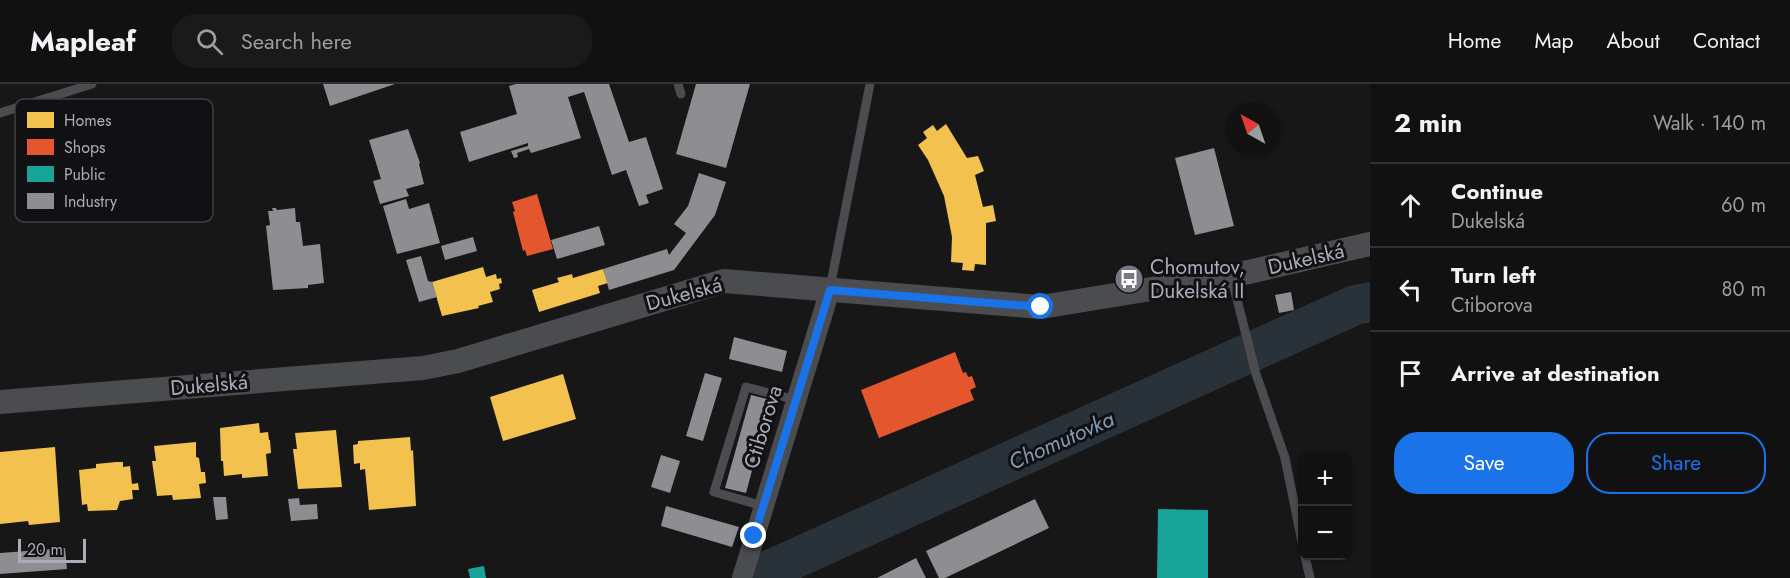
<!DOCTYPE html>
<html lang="en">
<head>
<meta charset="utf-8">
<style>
  :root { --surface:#111; --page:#1a1a1a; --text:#f1f3f6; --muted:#9c9d9f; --line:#303131; --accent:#1a73e8 }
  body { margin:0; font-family:Jost,sans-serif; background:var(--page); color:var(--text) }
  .controls { position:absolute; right:18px; bottom:18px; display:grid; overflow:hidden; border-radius:12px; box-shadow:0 2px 4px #0004 }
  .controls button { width:54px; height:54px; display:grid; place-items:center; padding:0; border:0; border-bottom:2px solid var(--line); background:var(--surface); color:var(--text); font:30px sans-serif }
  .compass { position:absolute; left:1226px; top:18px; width:54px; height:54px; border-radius:50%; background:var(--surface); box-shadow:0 2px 4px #0004; rotate:320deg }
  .scale { position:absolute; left:18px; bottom:15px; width:68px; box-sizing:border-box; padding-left:6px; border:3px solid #a8adb8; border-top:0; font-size:16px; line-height:21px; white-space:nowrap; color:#a8adb8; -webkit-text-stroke:4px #111113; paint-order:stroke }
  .stop { position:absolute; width:18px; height:18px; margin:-14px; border:4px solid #1a73e8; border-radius:50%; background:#fff }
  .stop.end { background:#1a73e8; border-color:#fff; box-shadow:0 2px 6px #0008 }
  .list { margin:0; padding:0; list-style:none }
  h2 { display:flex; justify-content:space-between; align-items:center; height:78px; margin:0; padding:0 24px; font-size:26px }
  h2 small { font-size:20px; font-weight:400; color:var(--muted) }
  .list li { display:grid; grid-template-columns:39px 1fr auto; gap:18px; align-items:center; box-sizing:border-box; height:84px; padding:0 24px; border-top:2px solid var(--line) }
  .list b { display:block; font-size:22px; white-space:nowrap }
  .list p { margin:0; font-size:20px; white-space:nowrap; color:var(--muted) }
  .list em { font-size:20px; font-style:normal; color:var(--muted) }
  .actions { display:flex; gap:12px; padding:18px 24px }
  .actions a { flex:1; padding:14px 0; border:2px solid var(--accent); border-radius:24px; text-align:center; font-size:21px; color:var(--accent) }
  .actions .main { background:var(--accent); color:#fff }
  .icon { flex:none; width:33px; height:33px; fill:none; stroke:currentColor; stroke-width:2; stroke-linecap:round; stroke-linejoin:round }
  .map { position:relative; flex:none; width:1370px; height:494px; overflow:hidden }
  header { display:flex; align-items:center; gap:36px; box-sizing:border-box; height:84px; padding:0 30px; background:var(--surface); border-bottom:2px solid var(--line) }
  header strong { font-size:28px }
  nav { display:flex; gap:33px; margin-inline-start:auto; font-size:21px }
  .search { width:420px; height:54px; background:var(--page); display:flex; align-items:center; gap:15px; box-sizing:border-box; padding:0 21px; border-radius:24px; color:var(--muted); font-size:22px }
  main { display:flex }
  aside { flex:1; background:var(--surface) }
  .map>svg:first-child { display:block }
  .homes { fill:#f2c14e }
  .shops { fill:#e4572e }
  .public { fill:#17a398 }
  .industry { fill:#8d8d92 }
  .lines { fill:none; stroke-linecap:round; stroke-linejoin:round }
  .river { stroke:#2a3239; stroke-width:40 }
  .service { stroke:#4b4c50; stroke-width:9 }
  .minor { stroke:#4b4c50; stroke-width:20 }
  .tertiary { stroke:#4b4c50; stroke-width:24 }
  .route { stroke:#1a73e8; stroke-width:8 }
  .labels { text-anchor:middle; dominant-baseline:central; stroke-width:6; stroke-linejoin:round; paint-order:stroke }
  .street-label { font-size:21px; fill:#a8adb8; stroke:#111113 }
  .poi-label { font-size:21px; fill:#a8adb8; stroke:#111113; text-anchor:start }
  .water-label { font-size:22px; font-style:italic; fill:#7f9bb3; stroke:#111113 }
  .key { fill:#111113; stroke:#3e4045; stroke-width:1.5 }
  .key-label { font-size:16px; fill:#a8adb8 }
</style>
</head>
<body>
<header>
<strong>Mapleaf</strong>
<div class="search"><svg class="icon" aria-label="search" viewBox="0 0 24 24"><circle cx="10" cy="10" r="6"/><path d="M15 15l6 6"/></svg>Search here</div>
<nav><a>Home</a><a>Map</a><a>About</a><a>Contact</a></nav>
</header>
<main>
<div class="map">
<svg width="1370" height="494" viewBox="0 0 1370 494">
  <rect width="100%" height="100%" fill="#171717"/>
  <!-- homes -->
  <path class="homes" d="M946,40l21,34 11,-2 6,15 -9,4 8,32 10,-2 3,16 -10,2v42l-11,-1 -1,7 -12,-1 1,-7 -12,-1 1,-25 -8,-41 -16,-36 -10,-15 9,-7 -4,-6 10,-7 4,6z
    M483,183l3,10 10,-3 1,5 4,-1 1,5 -3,1 1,5 -10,3 3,10 -15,4 1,2 -37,8 -10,-34z
    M603,185l5,14 -10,3 2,7 -61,19 -7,-22 27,-8 -2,-4 15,-4 1,4z
    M563,290l13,45 -73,22 -13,-44z
    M259,339l1,10 8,-1 1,8h1l1,13 -5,1 2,22 -26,2v-4l-18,2 -1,-15h-2l-1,-33z
    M336,346l6,57 -44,2 -5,-40h4l-2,-16z
    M410,353l1,14 2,-1 3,56 -47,4 -4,-41 -5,1v-7l-6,1 -1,-19 5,-1v-3z
    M196,358v15l3,1 2,14h4l1,11 -7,1 2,14 -28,2 -1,-5 -15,1 -5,-35h4l-2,-15z
    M55,363l5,75 -31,3 -1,-4 -28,3v-72z
    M116,378h7v5l7,-1 2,18 6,-1 1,7h-7l1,9 -13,2 -3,9 -29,1 -1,-7 -5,1 -3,-35 17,-2v-4z"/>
  <!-- shops -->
  <path class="shops" d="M537,110l16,55 -26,7 -2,-6 -2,1 -10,-39 2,-1 -3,-9z
    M955,268l8,21 3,-1 2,5 4,-1 4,11 -6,3 4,10 -95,38 -18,-48z"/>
  <!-- public -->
  <path class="public" d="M1158,425l50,1v68h-51z
    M484,482l2,12h-16l-2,-9z"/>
  <!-- industry -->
  <path class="industry" d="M323,0h72l-65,22z
    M516,0h93l20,58 17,-5 17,52 -17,6 3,8 -10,3 -13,-36 -14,5 -28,-83 -16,5 13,41 -50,15 -2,-4 -12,4 1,4 -4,1 -3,-7 17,-5v-3l-59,19 -9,-30 57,-18 -8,-28z
    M696,0h54l-24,84 -50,-14z
    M408,45l12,34 -1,1 5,20 -18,5 3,7 -29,8 -7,-23 8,-2 -12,-39z
    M1214,64l20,78 -39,9 -20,-77z
    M699,89l27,9 -11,33 -41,55 -65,20 -6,-21 64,-20 2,6 17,-22 -12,-9 14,-18z
    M406,115l3,10 20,-6 11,40 -43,11 -14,-48z
    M272,124h4l1,2 18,-2 1,14h4l3,24 17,-2 4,39 -16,2v3l-35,2 -7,-64 4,-1 -2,-14h5z
    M599,142l6,19 -48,14 -6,-19z
    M473,153l4,14 -32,9 -4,-14z
    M421,172l7,25 4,1 5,15 -18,5 -13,-42z
    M1291,208l3,18 -15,3 -4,-18z
    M734,253l53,14 -5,21 -53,-13z
    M705,289l17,5 -19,63 -17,-5z
    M751,311l20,5 -25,93 -21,-5z
    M661,371l19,6 -10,32 -19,-6z
    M213,413h13l2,22 -12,1z
    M299,414l1,7 17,-1 1,15 -27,2 -3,-22z
    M1035,415l14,29 -104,50h-6l-13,-27z
    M666,422l73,21 -7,20 -71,-21z
    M65,464l2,21 -67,5v-21z
    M916,474l10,20h-49z"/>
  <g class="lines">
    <!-- river -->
    <path class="river" d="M752,494l603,-273 15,-3"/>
    <!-- service -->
    <path class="service" d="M678,0l3,10
      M0,29l92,-29
      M1231,192l25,98 29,84 17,84
      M830,204l40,-204
      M763,422l-49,-14 32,-105 50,13
      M1305,472l5,22"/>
    <!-- minor -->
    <path class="minor" d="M742,494l88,-288"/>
    <!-- tertiary -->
    <path class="tertiary" d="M0,318l423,-34 35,-7 266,-80 317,26 190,-31 139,-32"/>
  </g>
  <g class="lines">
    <!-- route -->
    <path class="route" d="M754,452l76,-246 211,17"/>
  </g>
  <!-- icons -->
  <defs>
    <g id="bus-disc" transform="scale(1.5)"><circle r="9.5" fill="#757880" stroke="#111113"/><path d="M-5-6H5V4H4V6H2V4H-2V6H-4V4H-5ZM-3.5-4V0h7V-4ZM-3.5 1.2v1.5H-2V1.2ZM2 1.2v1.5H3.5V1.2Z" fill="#fff"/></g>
  </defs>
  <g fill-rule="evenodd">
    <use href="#bus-disc" x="1129" y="195"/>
  </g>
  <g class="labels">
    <!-- street labels -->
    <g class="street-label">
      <text transform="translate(1306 175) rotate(-13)">Dukelská</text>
      <text transform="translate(684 210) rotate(-15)">Dukelská</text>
      <text transform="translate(209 301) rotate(-5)">Dukelská</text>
      <text transform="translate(763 343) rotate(-73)">Ctiborova</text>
    </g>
    <!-- poi labels -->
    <g class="poi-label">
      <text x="1150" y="183">Chomutov,<tspan x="1150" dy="24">Dukelská II</tspan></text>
    </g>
    <!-- water labels -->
    <g class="water-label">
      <text transform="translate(1061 356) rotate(-24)">Chomutovka</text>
    </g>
  </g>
  <!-- legend -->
  <rect x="15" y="15" width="198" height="123" rx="9" class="key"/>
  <rect x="27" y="28" width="27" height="16" fill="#f2c14e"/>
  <rect x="27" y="55" width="27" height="16" fill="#e4572e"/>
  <rect x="27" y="82" width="27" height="16" fill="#17a398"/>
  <rect x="27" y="109" width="27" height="16" fill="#8d8d92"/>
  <g class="key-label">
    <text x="64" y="42">Homes</text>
    <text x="64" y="69">Shops</text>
    <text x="64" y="96">Public</text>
    <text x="64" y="123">Industry</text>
  </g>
</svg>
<div class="controls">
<button>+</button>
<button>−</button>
</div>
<svg class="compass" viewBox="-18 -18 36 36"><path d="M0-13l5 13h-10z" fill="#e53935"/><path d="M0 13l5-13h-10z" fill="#9c9d9f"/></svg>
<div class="scale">20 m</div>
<div class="stop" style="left:1041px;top:223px"></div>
<div class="stop end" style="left:754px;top:452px"></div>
</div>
<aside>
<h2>2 min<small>Walk · 140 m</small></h2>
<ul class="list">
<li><svg class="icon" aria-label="ahead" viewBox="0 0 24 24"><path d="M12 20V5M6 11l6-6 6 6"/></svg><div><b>Continue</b><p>Dukelská</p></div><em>60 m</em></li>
<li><svg class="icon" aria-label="left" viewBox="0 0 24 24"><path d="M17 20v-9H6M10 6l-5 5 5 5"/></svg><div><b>Turn left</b><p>Ctiborova</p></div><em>80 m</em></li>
<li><svg class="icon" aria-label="arrive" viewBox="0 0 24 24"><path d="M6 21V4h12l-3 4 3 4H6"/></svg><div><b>Arrive at destination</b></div></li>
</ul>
<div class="actions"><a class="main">Save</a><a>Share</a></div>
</aside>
</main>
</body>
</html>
